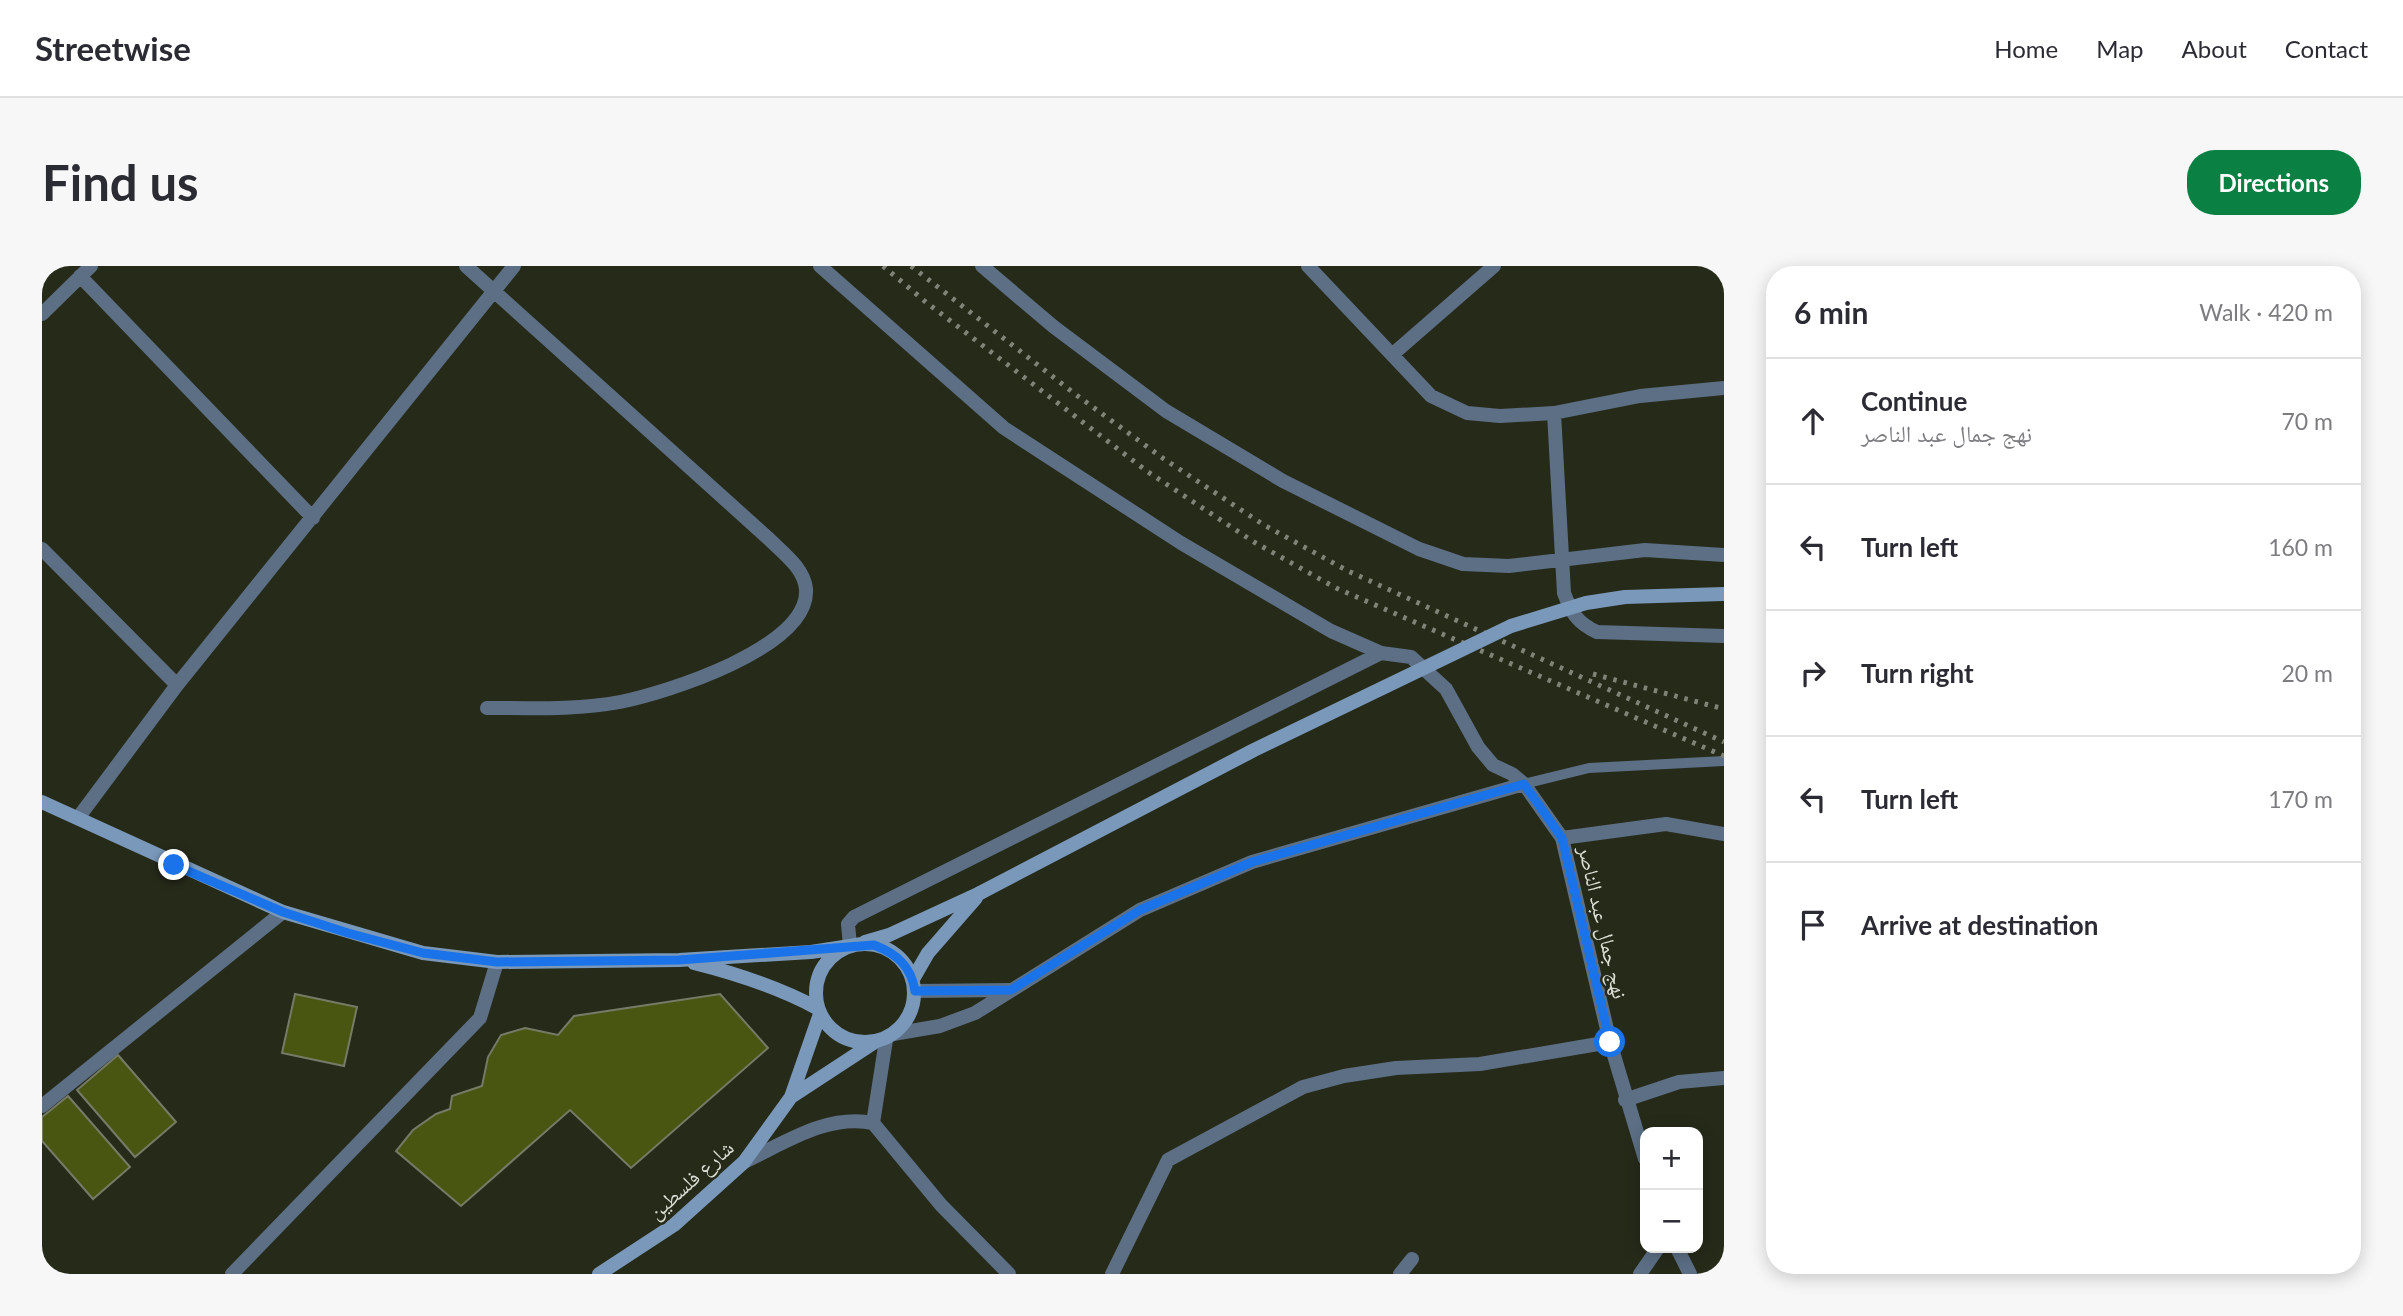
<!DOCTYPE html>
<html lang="en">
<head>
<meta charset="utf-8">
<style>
  :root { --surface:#fff; --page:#f7f7f7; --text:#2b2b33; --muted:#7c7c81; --line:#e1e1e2; --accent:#0b8043 }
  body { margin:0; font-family:Lato,"Noto Naskh Arabic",sans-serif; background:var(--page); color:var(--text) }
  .controls { position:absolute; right:21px; bottom:21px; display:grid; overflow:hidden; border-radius:14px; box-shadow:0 4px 18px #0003 }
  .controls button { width:63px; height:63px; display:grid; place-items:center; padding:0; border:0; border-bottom:2px solid var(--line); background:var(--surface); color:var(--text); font:35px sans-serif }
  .stop { position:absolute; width:21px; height:21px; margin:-16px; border:5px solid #1a73e8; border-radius:50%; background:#fff }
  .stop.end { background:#1a73e8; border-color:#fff; box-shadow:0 2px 7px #0008 }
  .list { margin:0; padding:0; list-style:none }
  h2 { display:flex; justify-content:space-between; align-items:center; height:91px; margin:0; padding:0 28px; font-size:30px }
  h2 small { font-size:23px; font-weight:400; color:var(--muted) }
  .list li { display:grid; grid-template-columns:46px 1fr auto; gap:21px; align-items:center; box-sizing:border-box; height:126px; padding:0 28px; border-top:2px solid var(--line) }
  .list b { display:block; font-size:26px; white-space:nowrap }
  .list p { margin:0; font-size:23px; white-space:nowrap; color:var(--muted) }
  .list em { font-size:23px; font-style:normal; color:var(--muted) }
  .icon { flex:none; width:38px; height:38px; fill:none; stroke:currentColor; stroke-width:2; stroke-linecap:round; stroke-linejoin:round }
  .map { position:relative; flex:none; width:1682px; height:1008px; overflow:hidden; border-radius:28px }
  header { display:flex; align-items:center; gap:42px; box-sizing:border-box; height:98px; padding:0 35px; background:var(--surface); border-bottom:2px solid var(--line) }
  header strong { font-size:33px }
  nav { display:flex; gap:38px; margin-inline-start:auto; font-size:24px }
  .intro { display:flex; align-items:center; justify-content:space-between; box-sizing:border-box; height:168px; padding:0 42px }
  h1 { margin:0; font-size:49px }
  .button { padding:18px 32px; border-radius:28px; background:var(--accent); color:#fff; font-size:24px; font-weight:700 }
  main { display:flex; gap:42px; padding:0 42px }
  aside { flex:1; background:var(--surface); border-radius:28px; box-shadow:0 4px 18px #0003 }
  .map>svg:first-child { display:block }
  .building { fill:#495611; stroke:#767b67; stroke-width:2 }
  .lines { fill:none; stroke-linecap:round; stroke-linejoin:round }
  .lane { stroke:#5c6f85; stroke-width:10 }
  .street { stroke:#5c6f85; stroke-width:14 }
  .secondary { stroke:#7998ba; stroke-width:14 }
  .rail { stroke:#808476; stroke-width:5; stroke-dasharray:3.5 7; stroke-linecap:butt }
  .secondary-bridge { stroke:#7998ba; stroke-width:14 }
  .route { stroke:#1a73e8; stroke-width:9 }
  .labels { text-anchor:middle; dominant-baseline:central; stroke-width:5; stroke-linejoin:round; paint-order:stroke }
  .street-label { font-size:21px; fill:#dcdfd4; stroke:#262a19 }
</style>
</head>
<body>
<header>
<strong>Streetwise</strong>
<nav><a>Home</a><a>Map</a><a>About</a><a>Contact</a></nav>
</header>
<div class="intro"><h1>Find us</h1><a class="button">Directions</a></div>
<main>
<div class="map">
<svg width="1682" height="1008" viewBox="0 0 1682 1008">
  <rect width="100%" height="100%" fill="#262a19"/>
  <!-- building -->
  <path class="building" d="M253,728l62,13 -13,59 -62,-13z
    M678,728l48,54 -137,120 -61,-58 -109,96 -65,-55 17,-21 23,-16 14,-5 2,-13 30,-10 6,-29 13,-22 24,-7 33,7 16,-19z
    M76,789l58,67 -41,35 -58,-67z
    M26,830l62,71 -37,32 -51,-58v-24z"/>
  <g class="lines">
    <!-- lane -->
    <path class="lane" d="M1482,518l65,-16 135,-7"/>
    <!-- street -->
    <path class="street" d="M424,0l303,273c14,14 35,29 37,50 4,59 -141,104 -186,113 -43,8 -89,6 -133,6
      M778,0l184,162 177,115 150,88 50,22 30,4 35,32 32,58 15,18 19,9 12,10 38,54 48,204 35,117
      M940,0l72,61 112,84 117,70 136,68 44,15 46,2 136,-16 79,5
      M1266,0l123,130 36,17 33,3 54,-3 86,-17 84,-8
      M38,10l233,242
      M0,48l49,-48
      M1351,88l101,-88
      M1512,147l10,180c7,19 13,30 33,39l127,4
      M0,283l135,136
      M36,552l99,-133 337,-419
      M1520,572l104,-14 58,10
      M808,680l-2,-22 6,-7 527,-264
      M873,725l95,-1
      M851,768l47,-8 35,-13 165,-103 112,-48 272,-78
      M1583,834l54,-18 45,-4
      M0,840l241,-194
      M831,857l13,-83
      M702,896c41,-19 82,-48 129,-39l68,82 68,69
      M1635,982l13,26
      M190,1008l248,-256 17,-56
      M1070,1008l56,-114 135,-73 41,-11 52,-8 84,-4 130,-22
      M1358,1008l12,-15
      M1598,1008l18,-26"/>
    <!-- secondary -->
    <path class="secondary" d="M0,536l241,110 140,41 74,9 182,-2 132,-8 39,-6
      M823,676l24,-7 91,-42
      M774 727a49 49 0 1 1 98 0a49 49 0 1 1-98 0Z
      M652,697c44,11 84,24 123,45
      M871,713l15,-26 48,-55
      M749,831l84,-55
      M557,1008l75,-49 70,-63 47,-65 29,-83"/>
    <!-- rail -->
    <path class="rail" d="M841,0l44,37 221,169 106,70 82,46 388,168
      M869,0l164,128 89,65 100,66 84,46 376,171
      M1551,408l131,35"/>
    <!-- secondary-bridge -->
    <path class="secondary-bridge" d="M938,627l274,-143 257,-124 75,-23 39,-6 99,-3"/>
  </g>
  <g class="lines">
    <!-- route -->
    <path class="route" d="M132,599l109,47 65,21 75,20 74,9 182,-2 195,-15c23,9 37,21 41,46l96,-1 129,-80 112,-48 272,-78 38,54 48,204"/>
  </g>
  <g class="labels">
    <!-- street labels -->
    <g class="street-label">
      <text transform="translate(1562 656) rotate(77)">نهج جمال عبد الناصر</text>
      <text transform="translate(648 913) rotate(-42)">شارع فلسطين</text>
    </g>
  </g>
</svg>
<div class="controls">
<button>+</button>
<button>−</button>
</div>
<div class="stop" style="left:1568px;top:776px"></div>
<div class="stop end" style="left:132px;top:599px"></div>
</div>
<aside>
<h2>6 min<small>Walk · 420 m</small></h2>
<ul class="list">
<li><svg class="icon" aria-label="ahead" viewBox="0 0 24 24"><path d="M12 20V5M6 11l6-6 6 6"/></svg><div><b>Continue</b><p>نهج جمال عبد الناصر</p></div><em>70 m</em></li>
<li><svg class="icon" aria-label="left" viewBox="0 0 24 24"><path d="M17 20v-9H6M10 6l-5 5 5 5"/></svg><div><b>Turn left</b></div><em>160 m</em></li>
<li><svg class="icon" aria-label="right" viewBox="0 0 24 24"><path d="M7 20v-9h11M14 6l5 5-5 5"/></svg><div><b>Turn right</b></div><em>20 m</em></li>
<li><svg class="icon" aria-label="left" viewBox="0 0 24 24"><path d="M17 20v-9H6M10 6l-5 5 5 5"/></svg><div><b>Turn left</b></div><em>170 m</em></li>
<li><svg class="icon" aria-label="arrive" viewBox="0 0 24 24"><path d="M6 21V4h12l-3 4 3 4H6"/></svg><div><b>Arrive at destination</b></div></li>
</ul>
</aside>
</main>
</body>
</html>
